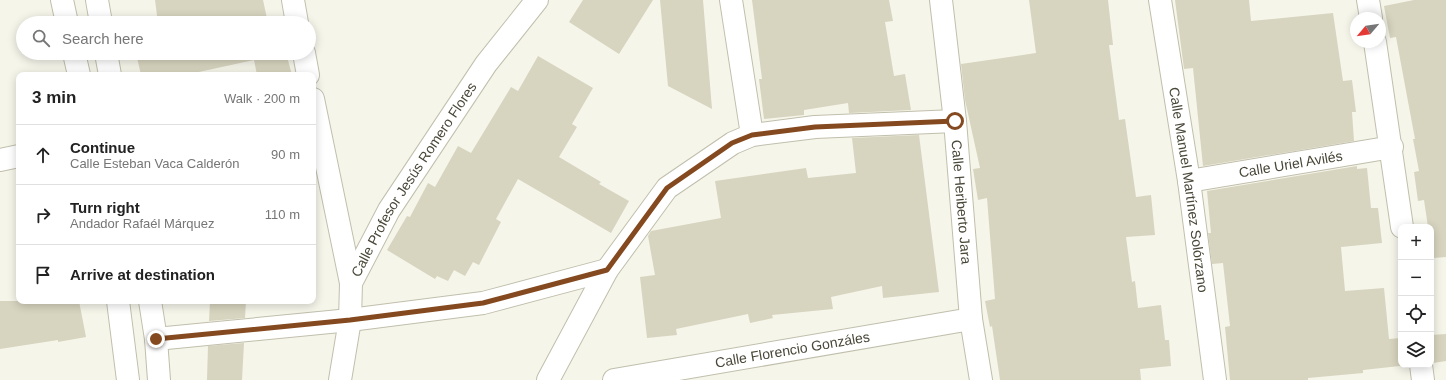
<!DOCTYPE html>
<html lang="en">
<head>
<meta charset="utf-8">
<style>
  :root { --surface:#fff; --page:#f6f6f6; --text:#222; --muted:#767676; --line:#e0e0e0 }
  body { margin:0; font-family:Helvetica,sans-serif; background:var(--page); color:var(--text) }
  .controls { position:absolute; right:12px; bottom:12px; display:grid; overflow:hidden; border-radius:8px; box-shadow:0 2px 10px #0003 }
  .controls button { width:36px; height:36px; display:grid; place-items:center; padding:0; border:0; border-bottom:1px solid var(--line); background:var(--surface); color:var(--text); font:20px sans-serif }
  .compass { position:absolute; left:1350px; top:12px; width:36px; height:36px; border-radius:50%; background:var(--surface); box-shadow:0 2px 10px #0003; rotate:241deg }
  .stop { position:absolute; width:12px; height:12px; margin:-9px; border:3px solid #84491e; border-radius:50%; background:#fff }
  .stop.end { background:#84491e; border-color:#fff; box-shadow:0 1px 4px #0008 }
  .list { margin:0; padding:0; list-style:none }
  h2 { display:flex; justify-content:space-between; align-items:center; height:52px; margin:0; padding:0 16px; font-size:17px }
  h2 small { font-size:13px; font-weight:400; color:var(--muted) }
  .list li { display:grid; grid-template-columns:26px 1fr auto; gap:12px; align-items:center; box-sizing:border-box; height:60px; padding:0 16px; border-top:1px solid var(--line) }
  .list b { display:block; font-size:15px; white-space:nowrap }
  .list p { margin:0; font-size:13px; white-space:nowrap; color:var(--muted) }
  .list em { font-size:13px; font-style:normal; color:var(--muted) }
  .icon { flex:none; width:22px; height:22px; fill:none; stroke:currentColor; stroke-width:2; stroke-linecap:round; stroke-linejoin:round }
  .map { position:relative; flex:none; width:1446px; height:380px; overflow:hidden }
  .search { position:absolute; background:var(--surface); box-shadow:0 2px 10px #0003; left:16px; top:16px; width:300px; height:44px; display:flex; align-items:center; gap:10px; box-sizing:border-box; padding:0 14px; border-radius:22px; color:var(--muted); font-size:15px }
  .panel { position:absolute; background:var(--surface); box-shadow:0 2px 10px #0003; left:16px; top:72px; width:300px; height:232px; border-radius:8px }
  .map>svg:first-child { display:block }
  .building { fill:#d7d4bf }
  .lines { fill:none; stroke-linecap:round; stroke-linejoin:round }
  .minor-casing { stroke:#c1bfac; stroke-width:24 }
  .minor { stroke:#fff; stroke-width:22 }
  .route { stroke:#84491e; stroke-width:5 }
  .labels { text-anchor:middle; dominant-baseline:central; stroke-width:3.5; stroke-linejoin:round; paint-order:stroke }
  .street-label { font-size:14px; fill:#494738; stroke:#fff }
</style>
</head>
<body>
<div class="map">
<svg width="1446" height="380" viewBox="0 0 1446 380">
  <rect width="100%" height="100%" fill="#f5f5ea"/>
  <!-- building -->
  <path class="building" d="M155,0h108l5,23h-110z
    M583,0h70l-34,54 -50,-32z
    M660,0h43l9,109 -44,-23z
    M752,0h137l4,21 -8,1 9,54 11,-2 6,36 -62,3 -1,-10 -44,7v5l-40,4 -5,-40h3z
    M1029,0h79l5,45h-4l10,75 6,-1 11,78 15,-2 4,40 -29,2 6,45 3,-1 3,27 23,-3 4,35h4l2,26 -31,3 1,11h-141l-8,-54 -2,1 -5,-26 10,-2 -8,-101 -9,2 -5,-31 7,-1 -15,-68 -4,-36 75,-11z
    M1175,0h74l2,21 82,-8 10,68 9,-1 4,32h-4l2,29 -151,25 -10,-98 -9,1z
    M1414,0h32v257l-13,1 -2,-31h-3l-4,-27 -6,1 -4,-29 5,-1 -6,-32h2l-19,-102 -6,1 -6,-32z
    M136,53h150l6,22h-35l-3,-15 -69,15h-44z
    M538,56l55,32 -21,36 5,3 -18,30 42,25 -2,2 30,17 -18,32 -93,-54 -22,40 5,3 -22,43 -6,-3 -8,14 -11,-6 -6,11 -11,-5 -2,3 -48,-29 20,-34 3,1 18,-34 7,4 23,-41 13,7 40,-66 7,4z
    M919,135l20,157 -56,6 -1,-12 -51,11 2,12 -61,6 1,3 -23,5 -2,-9 -72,15 1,6 -30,3 -7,-61 15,-2 -7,-39 3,-5 70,-13 -6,-37 91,-13 2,10 48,-5 -4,-35z
    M1357,166v3l10,-1 4,40h7l4,35 -41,4 4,44 39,-3 5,51 12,-1v27h8l-46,5v3l-55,5v2h-78l-5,-53 5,-1 -7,-63 -11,1 -4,-31h3l-4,-42z
    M0,301h79l7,36 -28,5v-2l-58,9z
    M210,301h36l-1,17 -36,3z
    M1446,334v27l-13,2 -2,-5v-23z
    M244,343l-2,37h-35l1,-34z"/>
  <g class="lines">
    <!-- minor casing -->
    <g class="minor-casing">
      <g id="minor">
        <path d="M62,0l5,23"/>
        <path d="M97,0l4,23"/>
        <path d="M293,0l4,23"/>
        <path d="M731,0l21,135"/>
        <path id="s1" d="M941,0l14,121 16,198 10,61"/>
        <path id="s2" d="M1160,0l29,181 26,199"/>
        <path d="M1368,0l3,18"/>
        <path d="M1375,42l27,185"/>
        <path d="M74,53l5,22"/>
        <path d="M106,53l4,22"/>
        <path d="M304,53l4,22"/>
        <path d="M313,99l38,184"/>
        <path d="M0,160l19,-4"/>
        <path id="s3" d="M1189,181l203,-34"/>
        <path d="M118,301l10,79"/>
        <path d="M150,301l6,38 3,41"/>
        <path d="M156,339l194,-19 133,-17 124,-33"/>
        <path d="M1421,365l2,15"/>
        <path id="s4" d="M340,380l10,-60 1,-37 38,-73 97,-146 51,-64"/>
        <path d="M548,380l59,-110 60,-82 66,-45 19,-8 63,-8 140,-6"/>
        <path id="s5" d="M614,380l357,-61"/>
      </g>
    </g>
    <!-- minor -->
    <use href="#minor" class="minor"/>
  </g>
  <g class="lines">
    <!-- route -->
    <path class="route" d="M156,339l194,-19 133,-17 124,-33 60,-82 65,-45 20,-8 63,-8 140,-6"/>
  </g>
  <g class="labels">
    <!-- street labels -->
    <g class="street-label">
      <text stroke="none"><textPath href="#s3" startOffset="103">Calle Uriel Avilés</textPath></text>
      <text stroke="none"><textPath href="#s4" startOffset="219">Calle Profesor Jesús Romero Flores</textPath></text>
      <text stroke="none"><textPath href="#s2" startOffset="192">Calle Manuel Martínez Solórzano</textPath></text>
      <text stroke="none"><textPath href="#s1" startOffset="203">Calle Heriberto Jara</textPath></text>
      <text stroke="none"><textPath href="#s5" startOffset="181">Calle Florencio Gonzáles</textPath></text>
    </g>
  </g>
</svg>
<div class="controls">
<button>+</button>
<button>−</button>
<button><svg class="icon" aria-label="locate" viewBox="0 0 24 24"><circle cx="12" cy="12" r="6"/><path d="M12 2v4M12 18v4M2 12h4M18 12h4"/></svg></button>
<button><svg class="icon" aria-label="layers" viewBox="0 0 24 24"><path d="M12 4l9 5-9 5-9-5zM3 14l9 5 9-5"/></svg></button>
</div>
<svg class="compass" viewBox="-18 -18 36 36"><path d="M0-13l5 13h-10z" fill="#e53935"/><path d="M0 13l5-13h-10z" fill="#767676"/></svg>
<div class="stop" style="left:955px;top:121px"></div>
<div class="stop end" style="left:156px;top:339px"></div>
<div class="search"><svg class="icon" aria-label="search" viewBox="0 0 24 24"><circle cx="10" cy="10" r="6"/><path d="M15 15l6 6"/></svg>Search here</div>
<section class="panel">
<h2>3 min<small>Walk · 200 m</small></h2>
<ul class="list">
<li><svg class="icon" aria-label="ahead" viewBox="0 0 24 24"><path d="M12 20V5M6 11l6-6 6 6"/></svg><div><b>Continue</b><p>Calle Esteban Vaca Calderón</p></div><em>90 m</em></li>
<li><svg class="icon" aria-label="right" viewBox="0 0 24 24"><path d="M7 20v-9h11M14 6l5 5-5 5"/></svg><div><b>Turn right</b><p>Andador Rafaél Márquez</p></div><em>110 m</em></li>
<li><svg class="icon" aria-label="arrive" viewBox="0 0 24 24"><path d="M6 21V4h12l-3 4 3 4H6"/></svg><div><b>Arrive at destination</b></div></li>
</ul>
</section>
</div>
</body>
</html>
